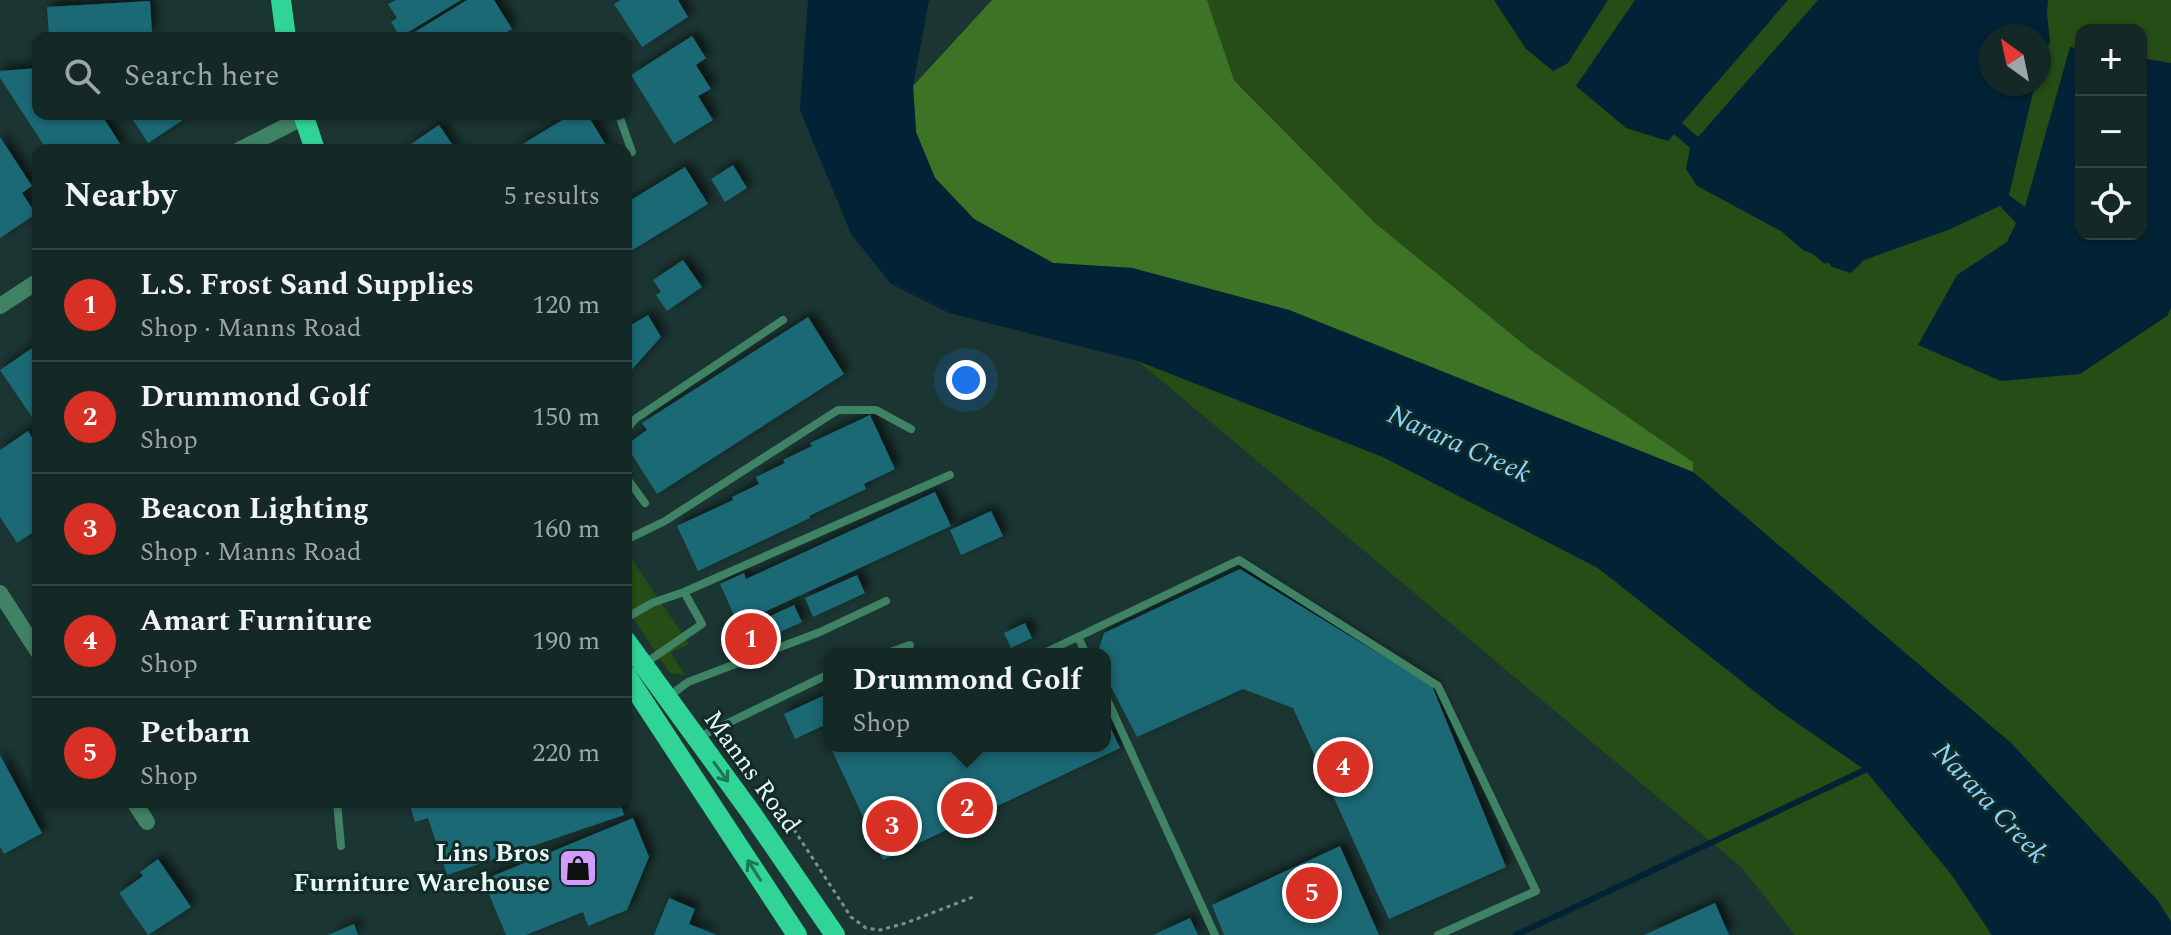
<!DOCTYPE html>
<html lang="en">
<head>
<meta charset="utf-8">
<style>
  :root { --surface:#142826; --page:#213432; --text:#f1f3f6; --muted:#9da6a7; --line:#334443; --accent:#d93025 }
  body { margin:0; font-family:Spectral,serif; background:var(--page); color:var(--text) }
  .controls { position:absolute; right:24px; top:24px; display:grid; overflow:hidden; border-radius:16px; box-shadow:0 2px 6px #0004 }
  .controls button { width:72px; height:72px; display:grid; place-items:center; padding:0; border:0; border-bottom:2px solid var(--line); background:var(--surface); color:var(--text); font:40px sans-serif }
  .compass { position:absolute; left:1979px; top:24px; width:72px; height:72px; border-radius:50%; background:var(--surface); box-shadow:0 2px 6px #0004; rotate:327deg }
  .you { position:absolute; left:966px; top:380px; width:28px; height:28px; margin:-20px; border:6px solid #fff; border-radius:50%; background:#1a73e8; box-shadow:0 0 0 12px #1a73e833 }
  .badge { display:grid; place-items:center; width:52px; height:52px; border-radius:50%; background:var(--accent); color:#fff; font-size:26px; font-weight:700 }
  .pin { position:absolute; translate:-50% -50%; border:4px solid #fff; box-shadow:0 2px 8px #0006 }
  .popup { position:absolute; left:823px; top:648px; width:288px; height:104px; box-sizing:border-box; display:grid; place-content:center; border-radius:16px; background:var(--surface); filter:drop-shadow(0 2px 6px #0005); font-size:26px; white-space:nowrap; color:var(--muted) }
  .popup b { font-size:30px; color:var(--text) }
  .popup::after { content:''; position:absolute; left:50%; top:100%; margin-left:-16px; border:16px solid transparent; border-top-color:var(--surface) }
  .list { margin:0; padding:0; list-style:none }
  h2 { display:flex; justify-content:space-between; align-items:center; height:104px; margin:0; padding:0 32px; font-size:34px }
  h2 small { font-size:26px; font-weight:400; color:var(--muted) }
  .list li { display:grid; grid-template-columns:52px 1fr auto; gap:24px; align-items:center; box-sizing:border-box; height:112px; padding:0 32px; border-top:2px solid var(--line) }
  .list b { display:block; font-size:30px; white-space:nowrap }
  .list p { margin:0; font-size:26px; white-space:nowrap; color:var(--muted) }
  .list em { font-size:26px; font-style:normal; color:var(--muted) }
  .icon { flex:none; width:44px; height:44px; fill:none; stroke:currentColor; stroke-width:2; stroke-linecap:round; stroke-linejoin:round }
  .map { position:relative; flex:none; width:2171px; height:935px; overflow:hidden }
  .search { position:absolute; background:var(--surface); box-shadow:0 2px 6px #0004; left:32px; top:32px; width:600px; height:88px; display:flex; align-items:center; gap:20px; box-sizing:border-box; padding:0 28px; border-radius:16px; color:var(--muted); font-size:30px }
  .panel { position:absolute; background:var(--surface); box-shadow:0 2px 6px #0004; left:32px; top:144px; width:600px; height:664px; border-radius:16px }
  .map>svg:first-child { display:block }
  .green { fill:#254d15; fill-rule:evenodd }
  .forest { fill:#3c7325 }
  .water { fill:#022335 }
  .lines { fill:none; stroke-linecap:round; stroke-linejoin:round }
  .stream { stroke:#022335; stroke-width:6 }
  .building { fill:#1a6976; filter:url(#shadow) }
  .path { stroke:#7d9290; stroke-width:3; stroke-dasharray:4 4; stroke-linecap:butt }
  .service { stroke:#408264; stroke-width:8 }
  .minor { stroke:#408264; stroke-width:16 }
  .primary { stroke:#31d497; stroke-width:20 }
  .oneway { stroke:#1f775a }
  .labels { text-anchor:middle; dominant-baseline:central; stroke-width:6; stroke-linejoin:round; paint-order:stroke }
  .street-label { font-size:26px; fill:#e9f8f6; stroke:#112b28 }
  .poi-label { font-size:26px; font-weight:bold; fill:#e9f8f6; stroke:#112b28; text-anchor:end }
  .water-label { font-size:28px; font-style:italic; fill:#8bd2fd; stroke:#112b28 }
</style>
</head>
<body>
<div class="map">
<svg width="2171" height="935" viewBox="0 0 2171 935">
  <defs>
    <filter id="shadow"><feDropShadow dx="5.5" dy="-5.5" stdDeviation="4" flood-color="#0009"/></filter>
  </defs>
  <rect width="100%" height="100%" fill="#1b3532"/>
  <!-- green -->
  <path class="green" d="M1207,0h964v922l-13,-21 -147,-158 -318,-271v-10l-162,-112 -156,-127 -141,-144zM2081,30h60v204h-60zM1991,36h48v48h-48z
    M1138,361l245,96 215,111 179,141 88,60 86,105 41,61h-197l-53,-67z
    M626,550l63,94 -18,9 14,22 -15,-2 -44,-65z"/>
  <!-- forest -->
  <path class="forest" d="M992,0h215l27,80 141,143 156,127 162,112v10l-404,-162 -157,-42 -79,-5 -79,-44 -39,-41 -19,-46 -3,-46z"/>
  <!-- water -->
  <path class="water" d="M808,0h121l-16,86 3,46 19,46 39,41 79,44 79,5 157,42 404,162 318,271 147,158 13,21v13h-179l-41,-61 -86,-104 -88,-61 -179,-141 -215,-111 -245,-96 -189,-48 -58,-29 -40,-50 -51,-124z
    M1494,0h114l-40,63 -15,8 -27,-22z
    M1635,0h153l-106,123 16,14 120,-137h230l-1,14 3,28 -8,12 -3,14v-32h-48v48h44l-26,111 16,12 45,-160 11,2v185h60v-176l30,5v245l-4,8 -87,58 -79,7 -83,-36 39,-70 50,-33 9,-19 -16,-17 -52,24 -84,30 -13,13 -19,-6 -4,-5 -3,2 -12,-10 -10,-4 -22,-19 -84,-45 -11,-17 4,-21 -16,-14 -6,7 -42,-13 -50,-42z"/>
  <g class="lines">
    <!-- stream -->
    <path class="stream" d="M1516,935l355,-168"/>
  </g>
  <!-- building -->
  <path class="building" d="M396,0h65l-61,37 -9,-15 6,-4 -9,-14z
    M467,0h27l18,29 -15,9h-92z
    M621,0h57l10,17 -46,30 -28,-43z
    M150,1l2,32 -103,5 -2,-31z
    M692,36l14,22 -10,7 15,24 -13,7 15,24 -39,24 -43,-69z
    M38,68v46h63l23,36h-77l-47,-72v-7z
    M129,114h63l-44,29z
    M572,114h15l22,36h-96z
    M439,125l17,25h-54z
    M0,137l32,49 -10,7 14,21 -36,24z
    M733,165l14,23 -22,14 -14,-23z
    M685,167l23,37 -82,50v-51z
    M683,260l19,27 -35,24 -11,-16 5,-3 -8,-12z
    M648,315l13,22 -35,39v-48z
    M808,317l36,57 -187,120 -31,-49 21,-15 -5,-7z
    M38,344v82l-38,-56z
    M870,415l25,54 -31,15 2,5 -57,27 1,2 -112,53 -21,-45 56,-26 -1,-3 27,-13 -3,-7 29,-14 -2,-3 29,-14 -2,-3z
    M28,431l10,16v82l-21,14 -17,-26v-67z
    M935,492l16,34 -213,98 -18,-40 24,-11 2,6z
    M991,511l12,25 -42,19 -11,-25z
    M1240,569l192,117 74,181 -117,52 -96,-211 -50,-19 -106,48 -32,-62v-21h-8l7,-21z
    M857,575l8,18 -52,24 -8,-19z
    M794,605l8,17 -35,16 -7,-17z
    M756,621l7,16 -15,7 -8,-16z
    M1025,623l7,15 -21,10 -7,-15z
    M829,693v30l-34,16 -11,-25z
    M1105,716l15,32 -237,112 -53,-114h275z
    M0,755l42,78 -38,21 -4,-7z
    M409,802h46l2,6 18,-6h145l4,13 -177,60 -19,-57 -13,4z
    M633,818l16,39 -22,53 -39,16 -5,-14 -57,23h-20l-23,-55z
    M1340,846l39,89h-155l-12,-30z
    M158,859l33,48 -43,28 -29,-42 24,-17 -3,-4z
    M669,898l26,11 -6,15 28,11h-63z
    M1715,903l14,32h-85z
    M1190,918l8,17h-45z
    M354,924l4,11h-30z"/>
  <g class="lines">
    <!-- path -->
    <path class="path" d="M772,806l17,16 62,95 15,11 14,2 26,-7 67,-26"/>
    <!-- service -->
    <path class="service" d="M620,118l12,34 -6,4
      M626,430l9,-11 148,-99
      M626,477l19,26
      M626,540l39,-19 173,-111h38l35,19
      M626,618l26,-15 32,-11 266,-117
      M1078,637l8,17
      M884,654l26,-9
      M1042,654l197,-94 199,126 98,205 -98,44
      M644,664l58,-40 -18,-32
      M1105,695l110,240
      M668,697l20,-15 132,-50 66,-31
      M697,738l132,-64
      M337,802l4,44"/>
    <!-- minor -->
    <path class="minor" d="M239,150l65,-33
      M0,306l38,-25
      M0,593l38,59
      M134,802l13,20"/>
    <!-- primary -->
    <path class="primary" d="M281,0l5,38
      M303,114l12,36
      M626,641l126,173 83,121
      M626,675l171,260"/>
  </g>
  <!-- one-way arrows -->
  <defs><path id="oneway-shaft" d="M-6 0H5M1.5-3L5.5 0L1.5 3" fill="none" stroke-width="1.6" stroke-linecap="round" stroke-linejoin="round" transform="scale(2)"/></defs>
  <g class="oneway">
    <use href="#oneway-shaft" transform="translate(721 772) rotate(54)"/>
    <use href="#oneway-shaft" transform="translate(754 870) rotate(-123)"/>
  </g>
  <!-- icons -->
  <defs>
    <g id="shop-square" transform="scale(2)"><rect x="-9" y="-9" width="18" height="18" rx="4" fill="#d29cfd" stroke="#112b28"/><path d="M-5-2.5h2.3a2.7 3.5 0 0 1 5.4 0H5L5.5 6h-11ZM-1.5-2.5h3a1.5 2.3 0 0 0-3 0Z" fill="#111"/></g>
  </defs>
  <g fill-rule="evenodd">
    <use href="#shop-square" x="578" y="868"/>
  </g>
  <g class="labels">
    <!-- street labels -->
    <g class="street-label">
      <text transform="translate(752 772) rotate(54)">Manns Road</text>
    </g>
    <!-- poi labels -->
    <g class="poi-label">
      <text x="550" y="853">Lins Bros<tspan x="550" dy="30">Furniture Warehouse</tspan></text>
    </g>
    <!-- water labels -->
    <g class="water-label">
      <text transform="translate(1459 444) rotate(24)">Narara Creek</text>
      <text transform="translate(1990 803) rotate(47)">Narara Creek</text>
    </g>
  </g>
</svg>
<div class="controls">
<button>+</button>
<button>−</button>
<button><svg class="icon" aria-label="locate" viewBox="0 0 24 24"><circle cx="12" cy="12" r="6"/><path d="M12 2v4M12 18v4M2 12h4M18 12h4"/></svg></button>
</div>
<svg class="compass" viewBox="-18 -18 36 36"><path d="M0-13l5 13h-10z" fill="#e53935"/><path d="M0 13l5-13h-10z" fill="#9da6a7"/></svg>
<div class="you"></div>
<div class="pin badge" style="left:751px;top:639px">1</div>
<div class="pin badge" style="left:967px;top:808px">2</div>
<div class="popup"><b>Drummond Golf</b>Shop</div>
<div class="pin badge" style="left:892px;top:826px">3</div>
<div class="pin badge" style="left:1343px;top:767px">4</div>
<div class="pin badge" style="left:1312px;top:893px">5</div>
<div class="search"><svg class="icon" aria-label="search" viewBox="0 0 24 24"><circle cx="10" cy="10" r="6"/><path d="M15 15l6 6"/></svg>Search here</div>
<section class="panel">
<h2>Nearby<small>5 results</small></h2>
<ul class="list">
<li><span class="badge">1</span><div><b>L.S. Frost Sand Supplies</b><p>Shop · Manns Road</p></div><em>120 m</em></li>
<li><span class="badge">2</span><div><b>Drummond Golf</b><p>Shop</p></div><em>150 m</em></li>
<li><span class="badge">3</span><div><b>Beacon Lighting</b><p>Shop · Manns Road</p></div><em>160 m</em></li>
<li><span class="badge">4</span><div><b>Amart Furniture</b><p>Shop</p></div><em>190 m</em></li>
<li><span class="badge">5</span><div><b>Petbarn</b><p>Shop</p></div><em>220 m</em></li>
</ul>
</section>
</div>
</body>
</html>
